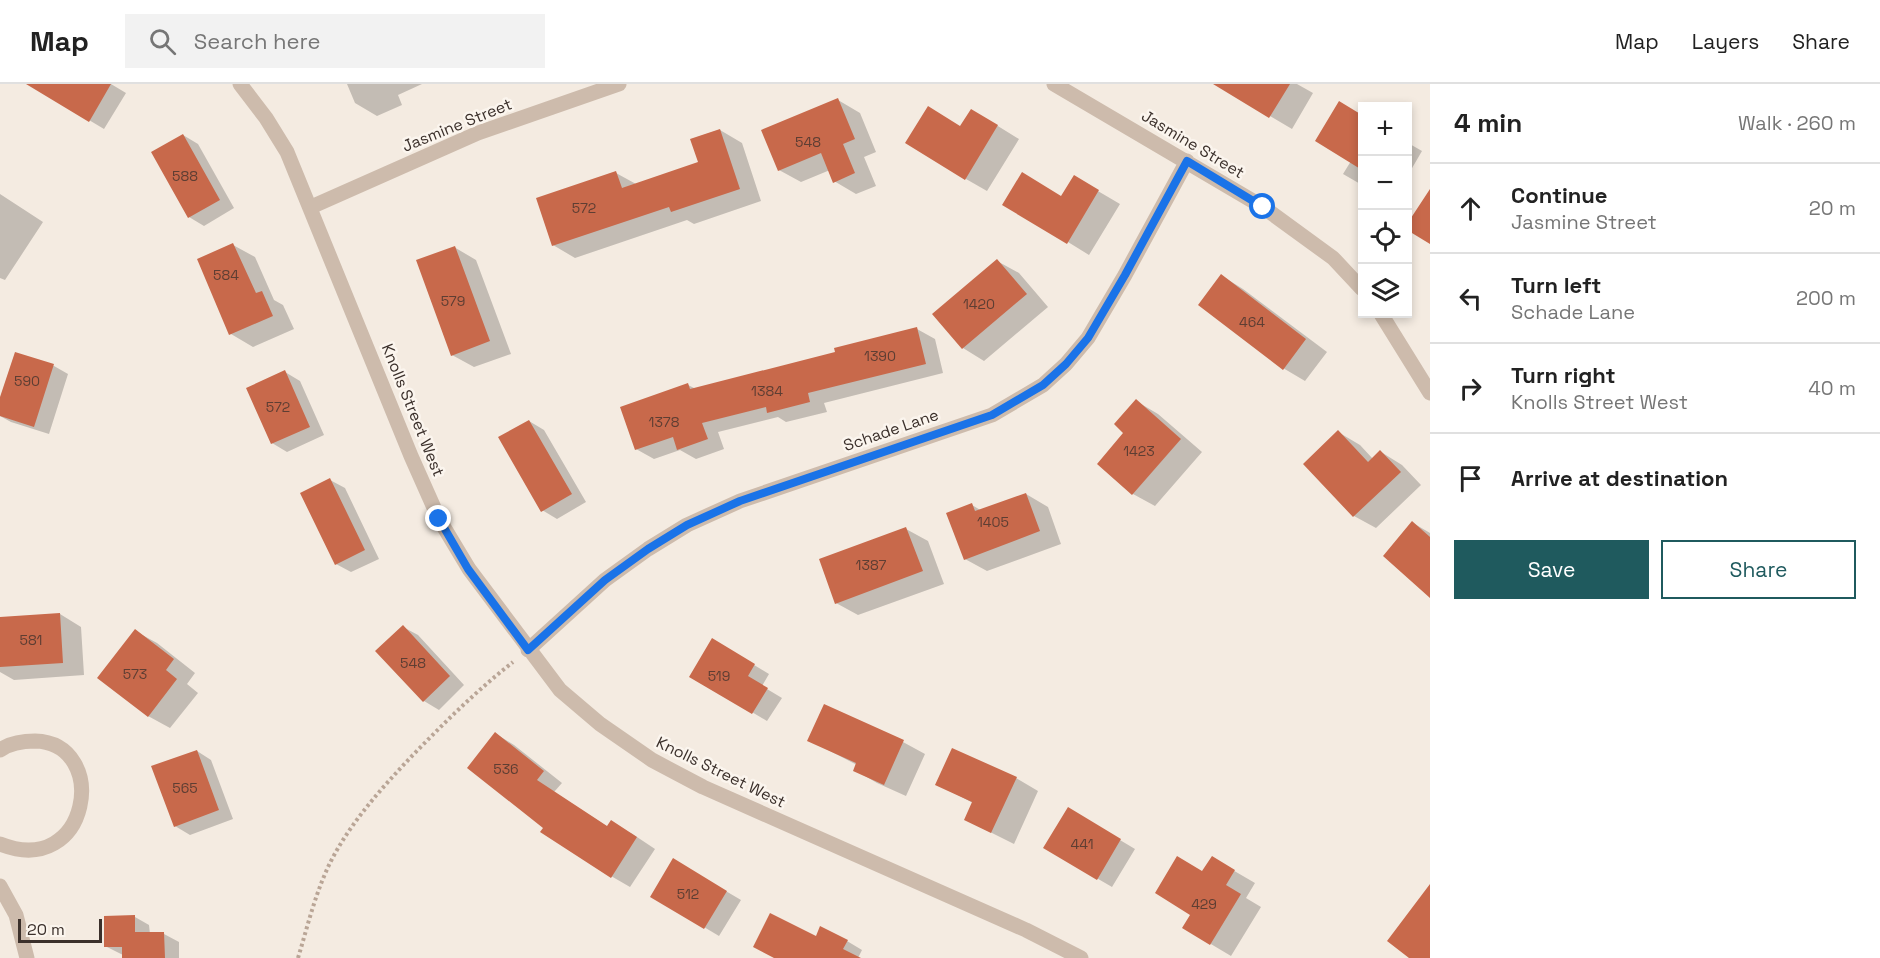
<!DOCTYPE html>
<html lang="en">
<head>
<meta charset="utf-8">
<style>
  :root { --surface:#fff; --page:#f2f2f2; --text:#222; --muted:#767676; --line:#e0e0e0; --accent:#1f5a5e }
  body { margin:0; font-family:"Space Grotesk",sans-serif; background:var(--page); color:var(--text) }
  .controls { position:absolute; right:18px; top:18px; display:grid; overflow:hidden; border-radius:0px; box-shadow:0 3px 9px #0003 }
  .controls button { width:54px; height:54px; display:grid; place-items:center; padding:0; border:0; border-bottom:2px solid var(--line); background:var(--surface); color:var(--text); font:30px sans-serif }
  .scale { position:absolute; left:18px; bottom:15px; width:84px; box-sizing:border-box; padding-left:6px; border:3px solid #3b302b; border-top:0; font-size:16px; line-height:21px; white-space:nowrap; color:#3b302b; -webkit-text-stroke:4px #fbf5ee; paint-order:stroke }
  .stop { position:absolute; width:18px; height:18px; margin:-14px; border:4px solid #1a73e8; border-radius:50%; background:#fff }
  .stop.end { background:#1a73e8; border-color:#fff; box-shadow:0 2px 6px #0008 }
  .list { margin:0; padding:0; list-style:none }
  h2 { display:flex; justify-content:space-between; align-items:center; height:78px; margin:0; padding:0 24px; font-size:26px }
  h2 small { font-size:20px; font-weight:400; color:var(--muted) }
  .list li { display:grid; grid-template-columns:39px 1fr auto; gap:18px; align-items:center; box-sizing:border-box; height:90px; padding:0 24px; border-top:2px solid var(--line) }
  .list b { display:block; font-size:22px; white-space:nowrap }
  .list p { margin:0; font-size:20px; white-space:nowrap; color:var(--muted) }
  .list em { font-size:20px; font-style:normal; color:var(--muted) }
  .actions { display:flex; gap:12px; padding:18px 24px }
  .actions a { flex:1; padding:14px 0; border:2px solid var(--accent); border-radius:0px; text-align:center; font-size:21px; color:var(--accent) }
  .actions .main { background:var(--accent); color:#fff }
  .icon { flex:none; width:33px; height:33px; fill:none; stroke:currentColor; stroke-width:2; stroke-linecap:round; stroke-linejoin:round }
  .map { position:relative; flex:none; width:1430px; height:874px; overflow:hidden }
  header { display:flex; align-items:center; gap:36px; box-sizing:border-box; height:84px; padding:0 30px; background:var(--surface); border-bottom:2px solid var(--line) }
  header strong { font-size:28px }
  nav { display:flex; gap:33px; margin-inline-start:auto; font-size:21px }
  .search { width:420px; height:54px; background:var(--page); display:flex; align-items:center; gap:15px; box-sizing:border-box; padding:0 21px; border-radius:0px; color:var(--muted); font-size:22px }
  main { display:flex }
  aside { flex:1; background:var(--surface) }
  .map>svg:first-child { display:block }
  .shadow { fill:#0003 }
  .building { fill:#c8694b }
  .lines { fill:none; stroke-linecap:round; stroke-linejoin:round }
  .path { stroke:#b9a596; stroke-width:4; stroke-dasharray:3 3; stroke-linecap:butt }
  .street { stroke:#cdbbac; stroke-width:15 }
  .route { stroke:#1a73e8; stroke-width:8 }
  .labels { text-anchor:middle; dominant-baseline:central; stroke-width:5; stroke-linejoin:round; paint-order:stroke }
  .number-label { font-size:14px; fill:#5e3e33 }
  .street-label { font-size:16px; fill:#3b302b; stroke:#fbf5ee }
</style>
</head>
<body>
<header>
<strong>Map</strong>
<div class="search"><svg class="icon" aria-label="search" viewBox="0 0 24 24"><circle cx="10" cy="10" r="6"/><path d="M15 15l6 6"/></svg>Search here</div>
<nav><a>Map</a><a>Layers</a><a>Share</a></nav>
</header>
<main>
<div class="map">
<svg width="1430" height="874" viewBox="0 0 1430 874">
  <rect width="100%" height="100%" fill="#f4ebe1"/>
  <!-- shadow -->
  <path class="shadow" d="M47,0h64l15,9 -22,36 -62,-37z
    M347,0h75l-24,11 4,10 -25,11 -22,-13z
    M1216,0h81l16,9 -21,36z
    M838,16l22,13 16,39 -12,5 12,29 -20,8 -22,-13 -4,-11 -29,12 -22,-12z
    M1340,19l22,13v69l-19,-11 8,-13z
    M993,39l26,16 -32,52 -21,-12 -6,-52z
    M720,46l22,13 19,58 -67,23 -7,-4 -112,38 -22,-13 63,-72 20,11 64,-21z
    M183,51l15,9 36,64 -30,18 -15,-9z
    M1408,59l14,8 -14,24z
    M1074,93l46,27 -31,51 -21,-13 -6,-45z
    M0,110l43,28 -38,58 -5,-2z
    M233,161l22,12 19,43 9,5 11,24 -41,18 -22,-13z
    M454,163l22,13 35,94 -37,13 -22,-12z
    M997,177l22,12 29,34 -64,54 -21,-13z
    M1222,192l21,13 84,63 -22,29 -22,-13z
    M917,245l18,10 8,34 -119,30 3,9 -41,10 -8,-5 -60,15 6,17 -28,10 -16,-9 -26,9 -18,-10 52,-64 8,4 141,-36z
    M16,269l38,13 14,8 -19,60 -38,-12 -11,-6v-14z
    M285,288l15,9 24,54 -37,17 -15,-9z
    M1136,317l22,13 44,38 -47,54 -22,-12z
    M529,337l15,9 42,72 -29,17 -15,-9z
    M1338,348l22,13 13,14 8,-7 21,13 19,20 -45,43 -22,-12z
    M330,396l15,8 34,71 -28,13 -15,-8z
    M1026,410l22,13 13,37 -74,27 -22,-12 7,-54 10,6z
    M1413,439l17,10v63z
    M906,445l22,12 16,43 -86,31 -22,-12z
    M60,530l21,13 3,48 -70,5 -14,-8v-53z
    M403,543l15,8 46,50 -25,25 -15,-9z
    M135,547l22,12 38,30 -8,11 11,9 -28,35 -22,-12z
    M713,556l56,34 -7,12 20,12 -15,23 -76,-45z
    M496,650l18,11 48,38 -8,9 54,35 23,6 24,16 -25,38 -19,-11z
    M809,656l94,2 22,12 -19,42 -29,-13 -22,-13 2,-5z
    M197,667l14,9 22,59 -43,16 -15,-9z
    M1016,694l22,13 -24,53 -48,-24 7,-17 -36,-19z
    M1068,725l67,40 -23,38 -67,-39z
    M1212,774l43,25 -9,15 15,9 -30,49 -47,-28 8,-14 11,-41z
    M673,776l68,40 -22,36 -67,-40z
    M135,833l14,8 1,9h14l15,8v16h-56v-3l-18,-9z
    M816,854l31,3 15,9 -4,8h-83z"/>
  <!-- building -->
  <path class="building" d="M26,0h85l-22,38z
    M1213,0h77l-21,34z
    M838,14l17,41 -12,5 12,29 -22,10 -12,-30 -43,18 -17,-41z
    M1339,17l23,14v55l-47,-29z
    M928,22l32,20 11,-17 27,16 -33,55 -60,-37z
    M720,45l20,60 -69,23 -2,-5 -117,39 -16,-48 80,-27 6,17 76,-26 -8,-23z
    M183,50l37,66 -32,18 -37,-66z
    M1022,88l39,24 13,-21 25,15 -32,54 -65,-39z
    M1430,105v55l-23,-14v-6z
    M233,159l23,50 6,-2 11,25 -44,19 -32,-76z
    M455,162l35,95 -39,15 -35,-96z
    M997,175l30,35 -65,55 -30,-35z
    M1221,190l85,65 -23,31 -85,-65z
    M917,243l9,37 -118,29 2,9 -43,11 -1,-6 -64,16 6,16 -31,11 -4,-13 -38,13 -15,-43 68,-24 2,6 145,-37 -1,-4z
    M15,268l39,12 -20,63 -34,-11v-19z
    M285,286l25,57 -39,17 -25,-56z
    M1136,315l45,40 -49,56 -35,-31 26,-31 -9,-9z
    M529,336l43,74 -31,18 -43,-75z
    M1338,346l30,32 12,-12 21,22 -48,45 -50,-53z
    M330,394l35,72 -30,15 -35,-72z
    M1026,409l14,38 -76,29 -18,-47 26,-10 3,8z
    M1412,437l18,16v61l-47,-42z
    M906,443l17,44 -88,33 -16,-45z
    M60,529l3,50 -63,4v-50z
    M403,541l47,51 -27,26 -48,-51z
    M135,545l39,30 -8,11 11,9 -29,38 -51,-39z
    M712,554l43,26 -7,12 20,12 -16,26 -63,-37z
    M824,620l80,36 -20,45 -31,-14 3,-8 -49,-22z
    M495,648l49,39 -7,9 70,46 4,-6 26,17 -26,41 -71,-46 3,-4 -76,-60z
    M952,664l65,29 -26,56 -27,-13 8,-18 -37,-17z
    M197,666l22,60 -45,17 -23,-61z
    M1068,723l53,32 -24,41 -54,-32z
    M1177,772l25,15 10,-15 23,14 -9,15 15,9 -31,51 -28,-17 8,-13 -35,-22z
    M673,774l54,33 -23,38 -54,-32z
    M1430,800v74h-21l-22,-17z
    M770,829l46,23 4,-10 28,14 -5,9 18,9h-87l-21,-11z
    M135,831v17h29l1,26h-43v-11h-18v-31z"/>
  <g class="lines">
    <!-- path -->
    <path class="path" d="M298,874c10,-33 18,-68 34,-99 20,-38 49,-70 78,-101 33,-34 66,-67 103,-96"/>
    <!-- street -->
    <path class="street" d="M240,0l26,34 21,34 124,304 28,63 30,50 91,121 40,34 52,36 51,27 323,143 55,28
      M1054,0l209,123 70,51 29,31
      M311,123l167,-74 141,-49
      M1381,230l49,79
      M528,566l77,-70 43,-31 39,-24 53,-24 252,-86 51,-30 23,-21 22,-26 37,-63 62,-114
      M0,666c10,-7 23,-9 35,-9 76,2 55,139 -35,103
      M0,802l16,29 11,43"/>
  </g>
  <g class="lines">
    <!-- route -->
    <path class="route" d="M439,435l29,50 60,81 77,-70 43,-31 39,-24 53,-24 252,-86 51,-30 23,-21 22,-26 37,-63 62,-114 76,46"/>
  </g>
  <g class="labels">
    <!-- number labels -->
    <g class="number-label">
      <text x="808" y="58">548</text>
      <text x="185" y="92">588</text>
      <text x="584" y="124">572</text>
      <text x="226" y="191">584</text>
      <text x="453" y="217">579</text>
      <text x="979" y="220">1420</text>
      <text x="1252" y="238">464</text>
      <text x="880" y="272">1390</text>
      <text x="27" y="297">590</text>
      <text x="767" y="307">1384</text>
      <text x="278" y="323">572</text>
      <text x="664" y="338">1378</text>
      <text x="1139" y="367">1423</text>
      <text x="993" y="438">1405</text>
      <text x="871" y="481">1387</text>
      <text x="31" y="556">581</text>
      <text x="413" y="579">548</text>
      <text x="135" y="590">573</text>
      <text x="719" y="592">519</text>
      <text x="506" y="685">536</text>
      <text x="185" y="704">565</text>
      <text x="1082" y="760">441</text>
      <text x="688" y="810">512</text>
      <text x="1204" y="820">429</text>
    </g>
    <!-- street labels -->
    <g class="street-label">
      <text transform="translate(457 41) rotate(-22)">Jasmine Street</text>
      <text transform="translate(1193 60) rotate(31)">Jasmine Street</text>
      <text transform="translate(413 326) rotate(68)">Knolls Street West</text>
      <text transform="translate(891 346) rotate(-19)">Schade Lane</text>
      <text transform="translate(721 688) rotate(26)">Knolls Street West</text>
    </g>
  </g>
</svg>
<div class="controls">
<button>+</button>
<button>−</button>
<button><svg class="icon" aria-label="locate" viewBox="0 0 24 24"><circle cx="12" cy="12" r="6"/><path d="M12 2v4M12 18v4M2 12h4M18 12h4"/></svg></button>
<button><svg class="icon" aria-label="layers" viewBox="0 0 24 24"><path d="M12 4l9 5-9 5-9-5zM3 14l9 5 9-5"/></svg></button>
</div>
<div class="scale">20 m</div>
<div class="stop" style="left:1263px;top:123px"></div>
<div class="stop end" style="left:439px;top:435px"></div>
</div>
<aside>
<h2>4 min<small>Walk · 260 m</small></h2>
<ul class="list">
<li><svg class="icon" aria-label="ahead" viewBox="0 0 24 24"><path d="M12 20V5M6 11l6-6 6 6"/></svg><div><b>Continue</b><p>Jasmine Street</p></div><em>20 m</em></li>
<li><svg class="icon" aria-label="left" viewBox="0 0 24 24"><path d="M17 20v-9H6M10 6l-5 5 5 5"/></svg><div><b>Turn left</b><p>Schade Lane</p></div><em>200 m</em></li>
<li><svg class="icon" aria-label="right" viewBox="0 0 24 24"><path d="M7 20v-9h11M14 6l5 5-5 5"/></svg><div><b>Turn right</b><p>Knolls Street West</p></div><em>40 m</em></li>
<li><svg class="icon" aria-label="arrive" viewBox="0 0 24 24"><path d="M6 21V4h12l-3 4 3 4H6"/></svg><div><b>Arrive at destination</b></div></li>
</ul>
<div class="actions"><a class="main">Save</a><a>Share</a></div>
</aside>
</main>
</body>
</html>
